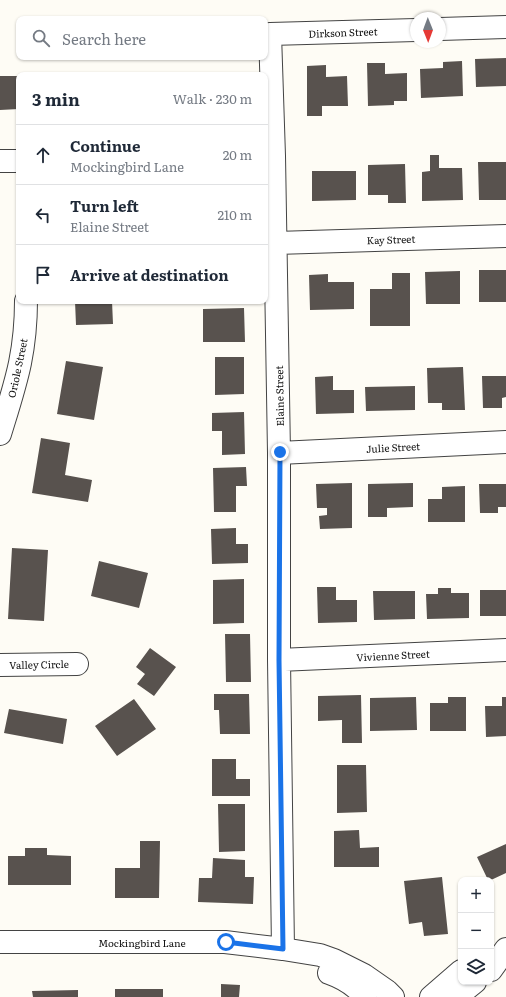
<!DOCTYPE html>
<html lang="en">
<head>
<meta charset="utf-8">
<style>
  :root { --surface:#fff; --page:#f6f6f7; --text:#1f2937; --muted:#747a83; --line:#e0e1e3 }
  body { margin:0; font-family:Literata,serif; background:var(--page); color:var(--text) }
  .controls { position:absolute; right:12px; bottom:12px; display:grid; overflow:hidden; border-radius:8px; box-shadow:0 1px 3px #0004 }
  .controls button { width:36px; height:36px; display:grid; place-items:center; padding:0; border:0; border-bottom:1px solid var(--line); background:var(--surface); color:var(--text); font:20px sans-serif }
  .compass { position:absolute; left:410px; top:12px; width:36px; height:36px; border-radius:50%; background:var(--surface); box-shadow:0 1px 3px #0004; rotate:179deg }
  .stop { position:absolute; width:12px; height:12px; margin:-9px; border:3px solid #1a73e8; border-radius:50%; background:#fff }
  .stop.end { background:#1a73e8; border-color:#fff; box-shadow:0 1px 4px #0008 }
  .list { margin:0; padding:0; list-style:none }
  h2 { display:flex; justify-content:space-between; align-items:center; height:52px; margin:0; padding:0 16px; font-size:17px }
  h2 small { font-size:13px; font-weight:400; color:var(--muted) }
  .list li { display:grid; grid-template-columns:26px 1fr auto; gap:12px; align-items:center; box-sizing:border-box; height:60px; padding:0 16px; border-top:1px solid var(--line) }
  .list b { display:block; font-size:15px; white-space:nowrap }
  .list p { margin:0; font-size:13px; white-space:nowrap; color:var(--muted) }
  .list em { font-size:13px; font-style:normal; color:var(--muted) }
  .icon { flex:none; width:22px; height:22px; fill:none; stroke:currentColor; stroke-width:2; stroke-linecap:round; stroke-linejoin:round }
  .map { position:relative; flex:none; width:506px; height:997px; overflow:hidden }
  .search { position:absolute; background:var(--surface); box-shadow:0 1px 3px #0004; left:16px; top:16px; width:252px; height:44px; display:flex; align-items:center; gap:10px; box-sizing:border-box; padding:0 14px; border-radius:8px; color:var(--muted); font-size:15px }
  .panel { position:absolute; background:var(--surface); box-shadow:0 1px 3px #0004; left:16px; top:72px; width:252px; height:232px; border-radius:8px }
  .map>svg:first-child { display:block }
  .building { fill:#58524e }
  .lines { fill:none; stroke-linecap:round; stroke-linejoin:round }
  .minor-casing { stroke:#434343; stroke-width:24 }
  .minor { stroke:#fff; stroke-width:22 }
  .route { stroke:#1a73e8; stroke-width:5 }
  .labels { text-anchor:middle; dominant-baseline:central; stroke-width:4; stroke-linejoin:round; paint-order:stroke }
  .street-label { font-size:10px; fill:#101010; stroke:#fff }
</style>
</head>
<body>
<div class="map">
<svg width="506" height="997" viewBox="0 0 506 997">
  <rect width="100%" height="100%" fill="#fefcf5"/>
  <!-- building -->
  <path class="building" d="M506,58v28l-30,1 -1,-28z
    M462,61l1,35 -42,2 -1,-29 23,-1v-6z
    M367,63h18v11l22,-1v28h-13v4l-26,1z
    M326,65v12l21,-1 1,30h-26v10h-15v-50z
    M155,72v3h-32v-1z
    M0,76h19v33l-19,1z
    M430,155h9v13h23l1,32 -41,1v-29l8,-1z
    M478,162h28v38h-27z
    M405,164l1,39h-18v-8h-20v-30z
    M312,171h44v29l-44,1z
    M479,270h27v32h-27z
    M460,271v33h-34l-1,-32z
    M392,273h18v53h-40v-37h22z
    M328,274v8h26v27l-44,1 -1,-35z
    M75,301h37l1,23 -37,1z
    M244,308l1,34h-42v-33z
    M215,357h29v37l-29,1z
    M66,361l37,6 -9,53 -37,-6z
    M463,367l2,43h-23v-7h-14l-1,-35z
    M333,376v14h21v23l-38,1 -1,-37z
    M482,376h24v21l-4,1v10h-19z
    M415,386v24l-49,1 -1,-24z
    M244,412l1,42 -23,1v-24h-10v-18z
    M41,438l29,5 -5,32 27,5 -4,22 -56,-9z
    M246,467l1,19h-11v26h-22l-1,-44z
    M352,483v45l-32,1 -1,-13 8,-1v-7h-10l-1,-24z
    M413,483v24l-26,1v9h-19v-33z
    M479,484h27v23h-8v6h-18z
    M465,486v36h-37v-23h14v-12z
    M236,528v16h12v19l-36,1 -1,-35z
    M12,548l36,2 -4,71 -36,-2z
    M99,561l49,12 -9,35 -48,-12z
    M244,579v44l-31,1v-44z
    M317,587h19v13h21v22l-39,1z
    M438,588h13v5h18v25l-42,1 -1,-25h12z
    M480,590h26v26h-26z
    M373,591h42v28l-41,1z
    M225,634h25l1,48h-25z
    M150,648l26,19 -22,29 -17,-12 8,-10 -9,-7z
    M214,694h35l1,40h-30l-1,-24h-5z
    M361,695l1,48h-20v-23l-24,1v-25z
    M416,697l1,33 -47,1v-33z
    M448,697h18v34h-36v-28h18z
    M502,697h4v39l-20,1 -1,-31h17z
    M134,699l22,30 -39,27 -22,-30z
    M9,709l58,10 -4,25 -59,-11z
    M212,759h24v20h14v17h-38z
    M337,765h29l1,47 -30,1z
    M218,804h27v47l-26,1z
    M359,830l1,18 19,-1v20h-45v-36z
    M140,841h20l-1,57h-44v-30h25z
    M506,844v29l-15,7h-3l-11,-23z
    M25,848h22v7l24,1v29h-63v-29h17z
    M213,858l32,2v17h9l-1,27 -55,-2 1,-24h13z
    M442,877l6,57 -24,2 -2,-14 -13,2 -5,-43z
    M221,984l19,1 -1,12h-18z
    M115,989h48v8h-48z
    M78,990v7h-45l-1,-6z"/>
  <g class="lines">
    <!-- minor casing -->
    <g class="minor-casing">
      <path id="minor" d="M440,29l66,-2
        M0,161h19
        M276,243l230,-7
        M0,434c7,-23 15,-47 20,-71 4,-20 6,-42 6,-62
        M279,453l227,-11
        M279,660l227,-10
        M0,665l77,-1
        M0,942h225l58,7 37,6 14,5 30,15 23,16 6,6
        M283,949l-4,-289v-207l-5,-297 -4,-122 146,-4
        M491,970l15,-21
        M329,973c14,5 26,12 36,24
        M431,997l30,-26
        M457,997l8,-7 10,-8"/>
    </g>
    <!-- minor -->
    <use href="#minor" class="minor"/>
  </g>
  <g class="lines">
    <!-- route -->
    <path class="route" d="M226,942l57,7 -4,-289 1,-208"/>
  </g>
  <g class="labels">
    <!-- street labels -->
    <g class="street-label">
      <text transform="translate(343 32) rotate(-2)">Dirkson Street</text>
      <text transform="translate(391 239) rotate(-2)">Kay Street</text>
      <text transform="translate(17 368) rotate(-78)">Oriole Street</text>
      <text transform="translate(279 396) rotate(-91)">Elaine Street</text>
      <text transform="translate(393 447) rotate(-3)">Julie Street</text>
      <text transform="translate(393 655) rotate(-3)">Vivienne Street</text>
      <text transform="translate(39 664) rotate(-1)">Valley Circle</text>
      <text x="142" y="942">Mockingbird Lane</text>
    </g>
  </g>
</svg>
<div class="controls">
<button>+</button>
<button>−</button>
<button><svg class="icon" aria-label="layers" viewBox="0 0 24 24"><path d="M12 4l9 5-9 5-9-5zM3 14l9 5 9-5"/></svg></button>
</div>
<svg class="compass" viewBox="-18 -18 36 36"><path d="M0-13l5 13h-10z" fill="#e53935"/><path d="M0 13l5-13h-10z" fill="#747a83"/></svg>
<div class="stop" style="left:226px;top:942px"></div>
<div class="stop end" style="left:280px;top:452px"></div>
<div class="search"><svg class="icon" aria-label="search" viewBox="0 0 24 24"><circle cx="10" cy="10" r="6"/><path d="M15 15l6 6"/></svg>Search here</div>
<section class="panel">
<h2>3 min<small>Walk · 230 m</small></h2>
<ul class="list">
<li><svg class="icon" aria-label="ahead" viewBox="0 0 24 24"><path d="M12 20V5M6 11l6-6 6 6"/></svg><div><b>Continue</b><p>Mockingbird Lane</p></div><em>20 m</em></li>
<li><svg class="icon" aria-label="left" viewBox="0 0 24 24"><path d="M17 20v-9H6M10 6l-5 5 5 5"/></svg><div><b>Turn left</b><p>Elaine Street</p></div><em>210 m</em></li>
<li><svg class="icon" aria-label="arrive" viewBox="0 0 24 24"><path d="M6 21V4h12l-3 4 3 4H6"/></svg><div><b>Arrive at destination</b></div></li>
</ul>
</section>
</div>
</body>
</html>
